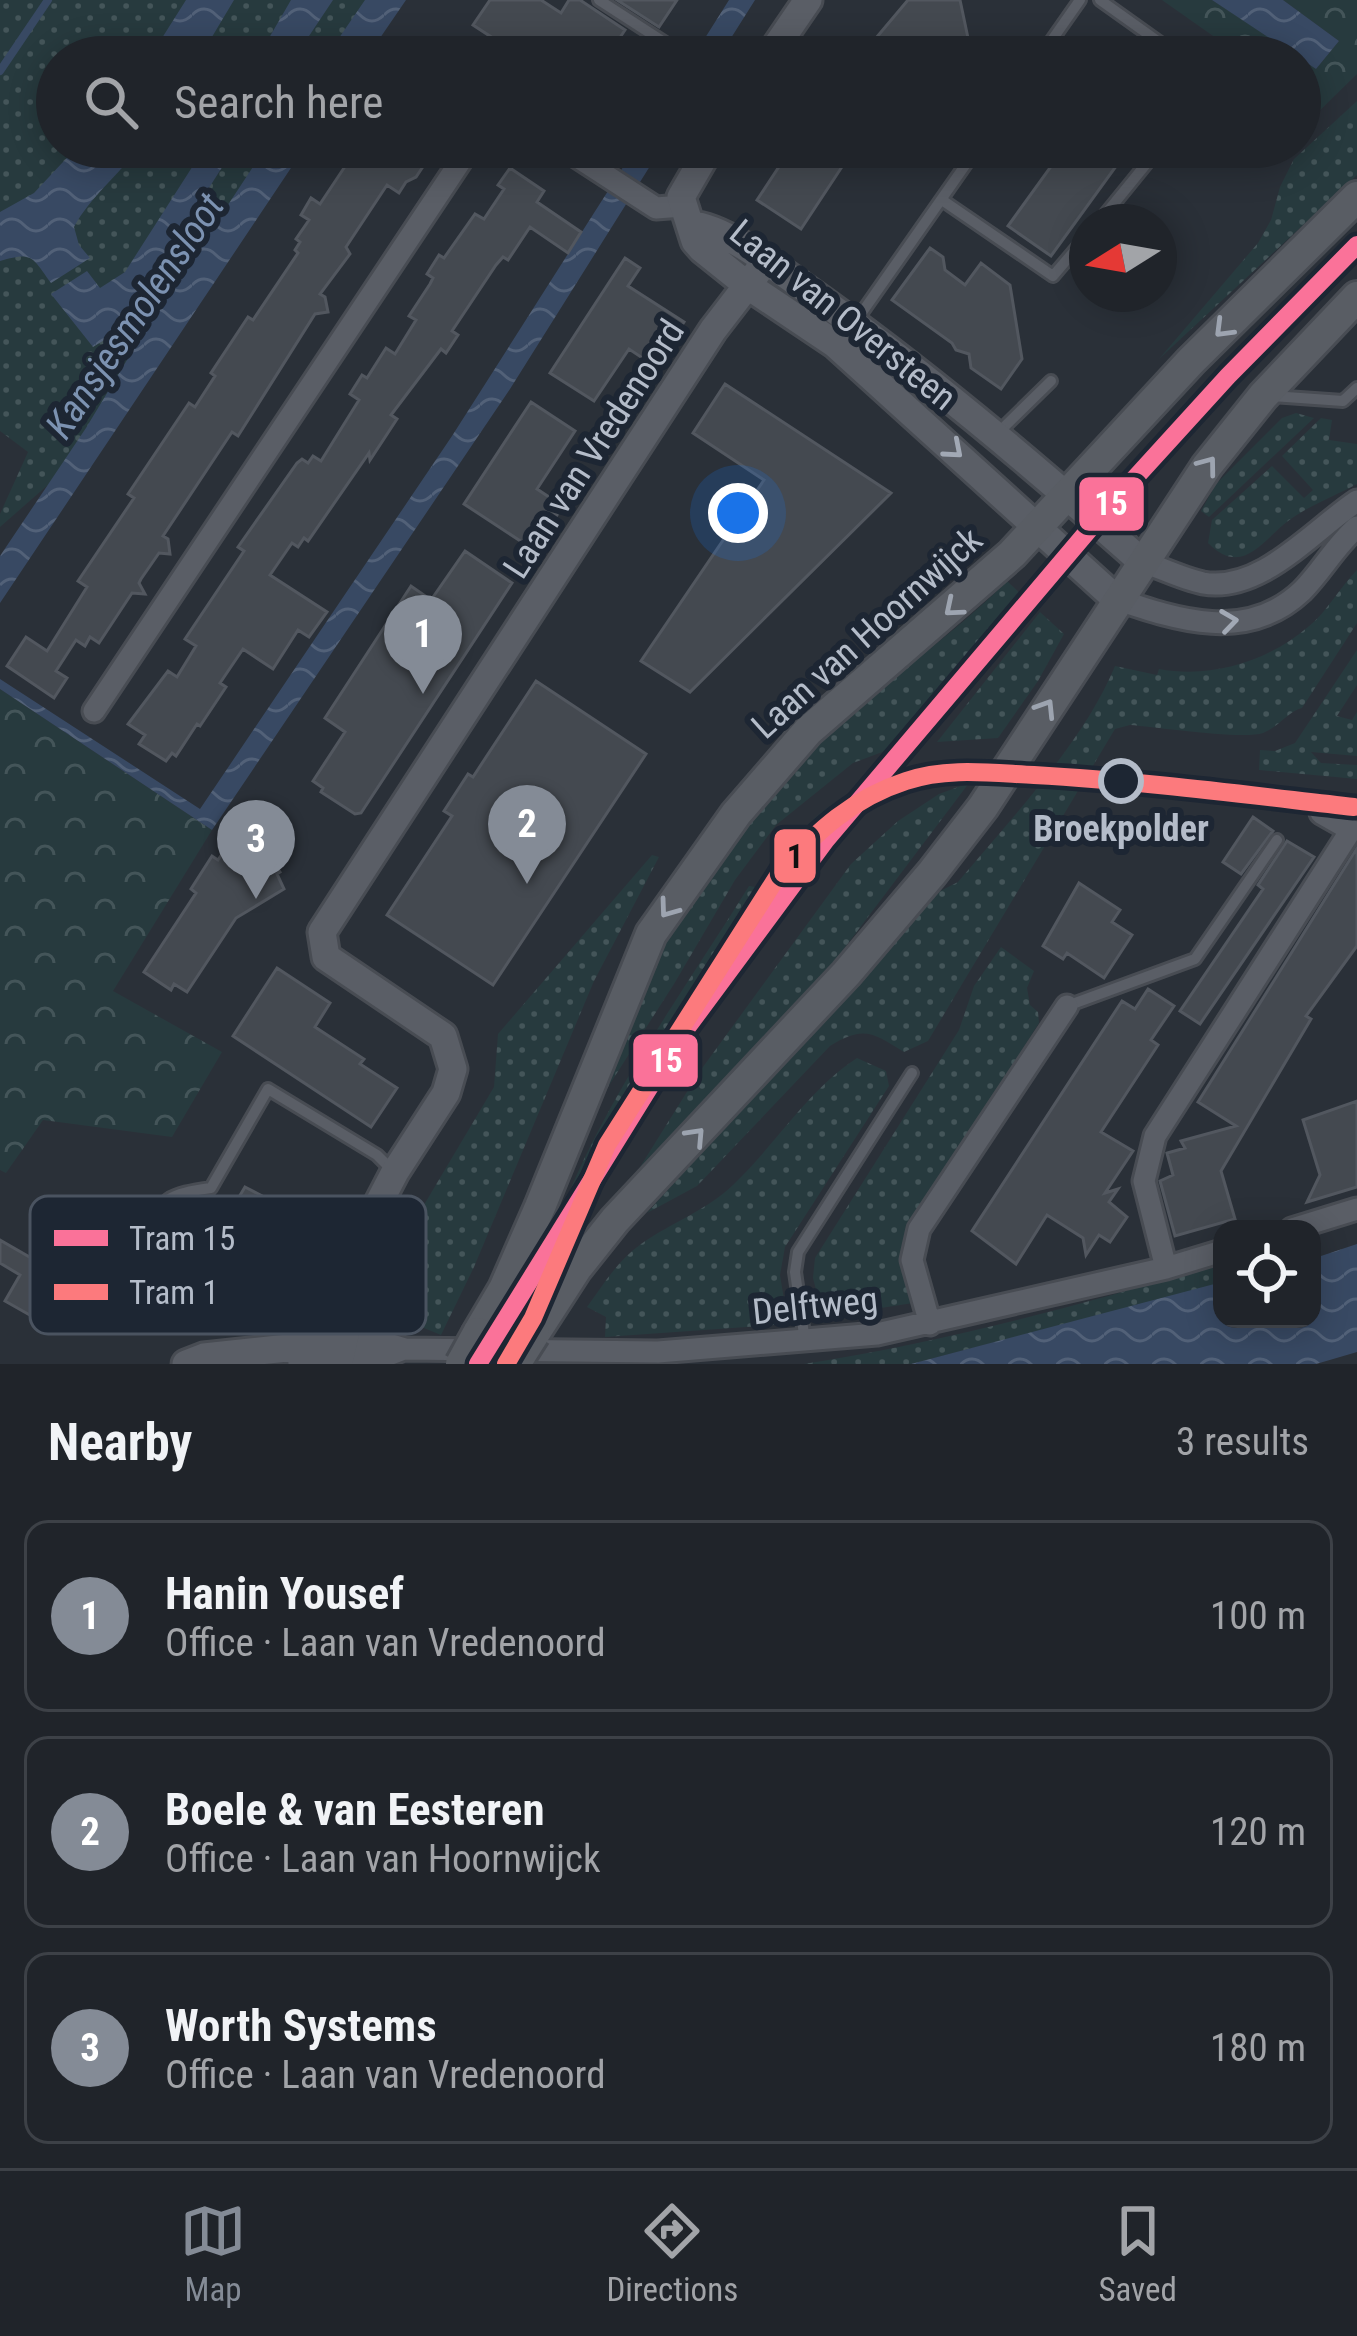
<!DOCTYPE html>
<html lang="en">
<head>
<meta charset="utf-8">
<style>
  :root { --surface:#20242a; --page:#282c32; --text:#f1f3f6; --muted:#a2a4a8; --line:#3d4147; --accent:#848b96 }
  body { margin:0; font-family:"Roboto Condensed",sans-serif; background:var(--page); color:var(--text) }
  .controls { position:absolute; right:36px; bottom:36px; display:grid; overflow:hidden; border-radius:24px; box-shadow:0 6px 30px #0003 }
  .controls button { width:108px; height:108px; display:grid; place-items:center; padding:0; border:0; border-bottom:3px solid var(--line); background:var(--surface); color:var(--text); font:60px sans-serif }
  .compass { position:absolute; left:1069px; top:204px; width:108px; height:108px; border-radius:50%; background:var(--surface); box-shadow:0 6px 30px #0003; rotate:259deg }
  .you { position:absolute; left:738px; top:513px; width:42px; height:42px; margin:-30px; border:9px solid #fff; border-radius:50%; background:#1a73e8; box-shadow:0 0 0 18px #1a73e833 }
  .badge { display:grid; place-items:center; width:78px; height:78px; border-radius:50%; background:var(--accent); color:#fff; font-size:39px; font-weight:700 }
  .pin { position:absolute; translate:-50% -99px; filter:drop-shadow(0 3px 6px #0008) }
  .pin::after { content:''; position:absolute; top:63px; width:42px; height:36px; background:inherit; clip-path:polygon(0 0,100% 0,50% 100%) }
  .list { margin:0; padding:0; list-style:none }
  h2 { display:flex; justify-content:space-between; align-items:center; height:156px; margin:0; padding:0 48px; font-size:51px }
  h2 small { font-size:39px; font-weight:400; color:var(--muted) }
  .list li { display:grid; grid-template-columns:78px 1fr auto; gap:36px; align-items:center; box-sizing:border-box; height:192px; margin:0 24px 24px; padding:0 24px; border:3px solid var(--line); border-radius:24px }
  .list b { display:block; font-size:45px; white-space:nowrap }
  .list p { margin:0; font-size:39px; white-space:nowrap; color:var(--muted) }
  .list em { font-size:39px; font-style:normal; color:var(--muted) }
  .icon { flex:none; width:66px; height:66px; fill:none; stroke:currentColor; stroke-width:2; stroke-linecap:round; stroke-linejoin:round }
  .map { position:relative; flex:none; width:1357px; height:1364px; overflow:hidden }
  .search { position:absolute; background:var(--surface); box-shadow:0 6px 30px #0003; left:36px; right:36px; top:36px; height:132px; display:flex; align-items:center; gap:30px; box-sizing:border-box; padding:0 42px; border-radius:66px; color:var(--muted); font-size:45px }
  .sheet { height:804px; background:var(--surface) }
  nav { display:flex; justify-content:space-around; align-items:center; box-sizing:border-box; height:168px; border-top:3px solid var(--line); background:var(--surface); font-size:33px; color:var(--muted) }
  nav a { display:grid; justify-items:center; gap:6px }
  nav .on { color:var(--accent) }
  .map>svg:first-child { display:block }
  .grass { fill:url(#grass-dots) }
  .forest { fill:url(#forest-crowns) }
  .water { fill:url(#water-waves) }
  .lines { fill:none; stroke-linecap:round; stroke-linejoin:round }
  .stream { stroke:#384963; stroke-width:8 }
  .building { fill:#444950; stroke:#52575f; stroke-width:3 }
  .service-casing { stroke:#484c53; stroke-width:16 }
  .minor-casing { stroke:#484c53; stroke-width:27 }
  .tertiary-casing { stroke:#484c53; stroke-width:33 }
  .secondary-casing { stroke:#484c53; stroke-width:36 }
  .service { stroke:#5a5e66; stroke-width:10 }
  .minor { stroke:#5a5e66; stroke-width:21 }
  .tertiary { stroke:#5a5e66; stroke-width:27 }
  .secondary { stroke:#595d64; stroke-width:30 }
  .secondary-bridge-casing { stroke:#484c53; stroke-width:36; stroke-linecap:butt }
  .secondary-bridge { stroke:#595d64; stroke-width:30 }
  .tram-1-casing { stroke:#1d2633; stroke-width:27 }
  .tram-2-casing { stroke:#1d2633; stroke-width:27 }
  .tram-1 { stroke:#fa7299; stroke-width:18 }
  .tram-2 { stroke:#fc7a7d; stroke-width:18 }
  .oneway { stroke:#9da4b0 }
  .oneway2 { stroke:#a2a9b5 }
  .stop-dot { fill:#1d2633; stroke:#b4bcc9; stroke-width:6 }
  .labels { text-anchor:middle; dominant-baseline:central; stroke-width:12; stroke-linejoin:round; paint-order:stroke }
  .street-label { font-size:36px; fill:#b4bcc9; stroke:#1d2633 }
  .stop-label { font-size:36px; font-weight:bold; fill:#b4bcc9; stroke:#1d2633 }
  .water-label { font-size:39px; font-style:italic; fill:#7c92b1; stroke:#1d2633 }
  .key { fill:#1d2633; stroke:#4a5360; stroke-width:3 }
  .key-label { font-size:33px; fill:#b4bcc9 }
  .line-badge { stroke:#1d2633; stroke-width:4.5 }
  .badge-label { font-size:33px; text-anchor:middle; font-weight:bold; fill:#fff }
  .pale-badge-label { font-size:33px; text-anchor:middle; font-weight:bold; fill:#111 }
</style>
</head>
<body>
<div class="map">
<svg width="1357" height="1364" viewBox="0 0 1357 1364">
  <defs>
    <pattern id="grass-dots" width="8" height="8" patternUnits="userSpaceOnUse" patternTransform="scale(3)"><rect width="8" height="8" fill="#273a3e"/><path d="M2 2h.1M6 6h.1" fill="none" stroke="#445559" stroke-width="1.8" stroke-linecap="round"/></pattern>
    <pattern id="forest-crowns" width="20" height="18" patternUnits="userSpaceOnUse" patternTransform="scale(3)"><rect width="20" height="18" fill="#273a3e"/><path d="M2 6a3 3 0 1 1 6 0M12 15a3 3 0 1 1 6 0" fill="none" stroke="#445559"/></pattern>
    <pattern id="water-waves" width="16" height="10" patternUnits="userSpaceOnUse" patternTransform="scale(3)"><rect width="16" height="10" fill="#384963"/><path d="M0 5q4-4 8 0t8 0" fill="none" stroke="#526178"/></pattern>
  </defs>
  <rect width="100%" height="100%" fill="#2a3038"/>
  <!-- grass -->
  <path class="grass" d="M0,0h379l-37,57h-285v90h225l-233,337 -49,43v-13l28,-62 -28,-21z
    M1357,101v74l-198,184 99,-116 13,-23 9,-33 14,-28z
    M1296,413l18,5 -105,99 -8,-6 15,-27 66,-66z
    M1321,418l11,2 -3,20 28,4v40c-22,12 -49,22 -69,37 -27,21 -46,56 -80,22l4,-23 60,-54 32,32 9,-8 -31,-34z
    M1357,570v53l-55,85c-15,4 -23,19 -39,25 -20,7 -106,-6 -133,-8l-15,4 -187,312 -24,11c-31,-19 -40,-27 -74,-6l-133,140 -50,27 285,-318 26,-13c52,-62 127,-142 157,-216l42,9 2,-6c53,10 109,-8 149,-42 19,-15 32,-40 49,-57z
    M1007,581l16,15 -130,152 -40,15 -77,62 -41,55 -61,104 -91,142c45,-146 135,-295 250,-398 56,-51 120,-92 174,-147z
    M1040,612l24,22 -26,47 -40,57 -61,4z
    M1357,650v35l-20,31 15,4 5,-8v44l-46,-4 10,11 36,2v14l-98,-9 1,-20 15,1 20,-8z
    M969,783l-132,175 -217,241 80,-128 151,-207 47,-43 41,-27z
    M857,791l-171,225 -130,210c44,-122 125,-230 193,-340l6,1c29,-37 58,-78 102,-96z
    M652,855l7,2 -65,124 -120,286 -33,68 -56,-23 -1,-22 12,-38 98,-165 4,-53z
    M1001,947l33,24 -7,17 3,17 8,7 1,11 -127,202 -8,22 9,56 -90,14 -10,-39 2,-20 144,-228 15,-44z
    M857,1058l29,13 3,15 -104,161 -5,28 8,49 -183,13 1,-20 -19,-10c16,-22 31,-47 54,-63 31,-22 65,-33 93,-60 42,-40 74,-94 123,-126z
    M1222,1263v20l-311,81h-107c143,-22 280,-60 418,-101z"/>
  <!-- forest -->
  <path class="forest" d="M1162,0h50l87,57h-56z
    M1283,0h74v74l-50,49 -7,-5v-60l16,11 23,-28z
    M0,689l212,141 -99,161 109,61 -50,85 -129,-17 -37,53 -6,-3z"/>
  <!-- water -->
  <path class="water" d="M186,0h48l-34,57h-50z
    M291,0h42l-38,57h-37z
    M365,0h41l-39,57h-41z
    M729,0h26l-36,57h-26z
    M1212,0h71l56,41 -23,28z
    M77,147h62c-20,28 -49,50 -65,80l5,18 11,13 -39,25c-19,-26 -18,-32 -51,-22v-49l34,-19z
    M205,147h30l-107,168 19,13 119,-181h39l-305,456v-47l86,-128 50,-83 -19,-13 -24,15 -42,-53 36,-23 13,17 25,-16z
    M636,147h26l-152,242 -298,441 -212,-141v-10l200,130 252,-373z
    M1357,1244v108l-41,12h-405l311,-82v37h90v-60z"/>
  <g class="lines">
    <!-- stream -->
    <path class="stream" d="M0,71l48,-71"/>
  </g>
  <!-- building -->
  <path class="building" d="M490,0h51l20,13 8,-13h11l45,30 -18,27h-85l-49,-32z
    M617,0h60l-18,27z
    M908,0h52l12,57h-112z
    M358,147h78l-20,30 -10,5 -7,11 -12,-8 -41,62 4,7 -30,40 5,3 3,15 -13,2 -77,122 -6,-4 -69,104 5,3 2,15 -11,-1 -18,26 -2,4 6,11 -13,-1 -33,50 -9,-6 -5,9 -9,-6 -20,31 11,7 -13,20 -47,-32 19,-29 21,14 40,-64 -9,-6 56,-83 -6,-4 61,-91 6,4 20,-31 -4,-3 37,-56 5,3 45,-67 -3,-3 5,-8 -4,-3 13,-19 -8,-5 10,-17 9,6z
    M792,147h63l-54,82 -44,-29z
    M1065,147h65l-79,109 -43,-30z
    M510,168l34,23 -7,11 44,30 -13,21 -38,-26 -22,33 -5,-3 -7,8 -44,66 6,4 -12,18 -5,-4 -50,66 6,4 -27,41 -1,-7 -61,88 -4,-3 -6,9 -6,-4 -22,32 57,37 -18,25 -11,-7 -25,39 -30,-20 -23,34 6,4 -26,39 -3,-2 -21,32 -4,-3 -6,8 -27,-17 6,-9 -17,-11 40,-53 9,6 19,-31 -11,-7 59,-88 -6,-4 59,-84 5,-4 6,4 5,-7 8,5 38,-61 -9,-6 12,-19 5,3 19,-30 9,6 21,-34 -7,-4 21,-32 3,-6 -6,-4 12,-19 5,3 31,-44 9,5 20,-30 -6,-4z
    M930,248l13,9 2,13 20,15 16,-22 29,22 12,74 -21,30 -30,-21 -2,-14 -13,-4 -4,-7 -60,-43z
    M625,258l15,10 -12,18 56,36 -23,35 -9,-4 -5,8 -18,-12 -35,52 -44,-28z
    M725,384l166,109 -201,199 -49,-31 123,-181 -71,-47z
    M531,402l44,29 -38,58 18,12 -5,8 7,6 -23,35 -70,-46z
    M465,551l47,32 -151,230 -6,1 -34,-22 2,-4 -10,-7 32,-49 -20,-14 86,-132 20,14z
    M536,681l110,73 -153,231 -106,-70 65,-99 -8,-5 24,-37 5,3z
    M246,817l34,55 -3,2 7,15 -48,29 -49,74 -13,-8 -3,6 -27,-18 52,-79 -5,-4 21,-33 6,4z
    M1253,817l20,14 -32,43 -18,-12z
    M1287,841l27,16 -114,167 -20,-13 83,-122 -5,-4z
    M1357,848v98l-51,70 5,3 -90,152 14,48 -60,17 -15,-55 13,-6 -6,-22 18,-5 -4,-7 55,-15 -38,-24z
    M1079,883l41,27 -8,12 20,13 -28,43 -37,-25 -4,6 -20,-13z
    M277,968l53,35 -15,24 49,32 -4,5 37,24 -26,39 -138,-91z
    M1148,989l26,17 -23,34 7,5 -57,87 32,19 -28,42 13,-4 -9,13 18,15 -17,25 -11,-7 -13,20 -3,-17 -36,-23 -31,49 -44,-33 150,-230 13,8z
    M1357,1101v86l-50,15 13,-27 -17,-55z
    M245,1187l50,26 -46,79 -4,-2 -7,12 -15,2 -88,-1 2,-57 43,2 43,-24z
    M0,1240l99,57 -10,17 -23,-14 -15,27 -46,-26 15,-26 -20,-12z"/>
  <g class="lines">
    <!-- service casing -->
    <g class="service-casing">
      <path id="service" d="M599,0l88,57
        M1100,0l80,57
        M1040,57l40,-57
        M942,200l111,76 34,-40
        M1099,222l61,-75
        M856,321l122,-174
        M1272,396l71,5 14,-13
        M999,432l52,-51
        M1067,1006l128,-47 82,-119
        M150,1239c7,-43 21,-45 61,-51l57,-99 109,66 15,15
        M805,1341l-10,-69 3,-20 114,-179"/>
    </g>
    <!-- minor casing -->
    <g class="minor-casing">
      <path id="minor" d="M562,147l94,61 26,-2
        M1141,561c20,7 42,18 62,22 58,10 109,-52 154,-82
        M1116,599c62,21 131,44 186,-8 20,-20 33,-45 55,-64
        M94,711l376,-564
        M1292,1229l65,-20
        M1166,1268l-22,-87 11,-45 196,-306 -30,-17
        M930,1324l-18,-64 7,-31 148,-223
        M343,1342h39l23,7 253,3 219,-18 289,-66 56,-17
        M339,1362l44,-5 21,-8"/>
    </g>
    <!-- tertiary casing -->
    <g class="tertiary-casing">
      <path id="tertiary" d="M769,57l39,-57
        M710,147l-29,50 14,44 7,8 45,36 88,59 281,255
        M691,225c33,2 84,42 112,62 119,84 229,177 338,274
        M186,1364l18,-7 139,-15
        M302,1364l-1,-20 36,-77 22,-26 36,-69 51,-79 7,-24 -10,-33 -117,-79 -4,-25 391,-602 53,-69
        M314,1364l25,-2 19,-85 1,-36"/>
    </g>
    <!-- secondary casing -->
    <g class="secondary-casing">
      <path id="secondary" d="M478,1333l26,-44 36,-82 111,-273 85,-120 72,-83 204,-177 179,-193 166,-164
        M534,1334l42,-65 39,-49 231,-246 86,-101 51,-66 224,-341 56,-70 94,-99"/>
    </g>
    <!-- service -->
    <use href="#service" class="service"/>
    <!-- minor -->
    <use href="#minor" class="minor"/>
    <!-- tertiary -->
    <use href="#tertiary" class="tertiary"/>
    <!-- secondary -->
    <use href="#secondary" class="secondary"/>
    <!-- secondary-bridge casing -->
    <g class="secondary-bridge-casing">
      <path id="secondary-bridge" d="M461,1364l17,-31
        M515,1364l19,-30"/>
    </g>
    <!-- secondary-bridge -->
    <use href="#secondary-bridge" class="secondary-bridge"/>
    <!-- tram-1 casing -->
    <g class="tram-1-casing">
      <path id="tram-1" d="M478,1364l205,-331 143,-193 278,-328 124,-136 129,-131"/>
    </g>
    <!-- tram-2 casing -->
    <g class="tram-2-casing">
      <path id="tram-2" d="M506,1364l27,-46 74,-173 174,-274c36,-40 72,-73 125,-90 41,-14 85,-8 128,-6 107,6 214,20 320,32"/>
    </g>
    <!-- tram-1 -->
    <use href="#tram-1" class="tram-1"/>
    <!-- tram-2 -->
    <use href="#tram-2" class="tram-2"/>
  </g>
  <!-- one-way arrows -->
  <defs><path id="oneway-chevron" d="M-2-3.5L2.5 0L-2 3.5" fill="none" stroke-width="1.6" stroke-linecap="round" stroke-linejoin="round" transform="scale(3)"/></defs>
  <g class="oneway">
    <use href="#oneway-chevron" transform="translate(1223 329) rotate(135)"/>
    <use href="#oneway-chevron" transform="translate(1208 465) rotate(-53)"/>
    <use href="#oneway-chevron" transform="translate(953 608) rotate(140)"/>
    <use href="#oneway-chevron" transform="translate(1046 708) rotate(-58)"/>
    <use href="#oneway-chevron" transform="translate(668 909) rotate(126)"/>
    <use href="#oneway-chevron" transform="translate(696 1136) rotate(-47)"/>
  </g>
  <g class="oneway2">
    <use href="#oneway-chevron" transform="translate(954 450) rotate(41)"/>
    <use href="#oneway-chevron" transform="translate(1229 621) rotate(-8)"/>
  </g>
  <!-- markers -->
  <circle class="stop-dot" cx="1121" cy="781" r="20"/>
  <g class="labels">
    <!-- street labels -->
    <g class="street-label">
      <text transform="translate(843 315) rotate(39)">Laan van Oversteen</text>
      <text transform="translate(594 449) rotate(-57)">Laan van Vredenoord</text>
      <text transform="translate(867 633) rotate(-42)">Laan van Hoornwijck</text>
      <text transform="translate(815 1306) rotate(-6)">Delftweg</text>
    </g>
    <!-- stop labels -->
    <g class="stop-label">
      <text x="1121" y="829">Broekpolder</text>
    </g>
    <!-- water labels -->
    <g class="water-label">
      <text transform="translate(135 316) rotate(-56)">Kansjesmolensloot</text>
    </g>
  </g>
  <!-- legend -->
  <rect x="30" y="1196" width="396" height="138" rx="18" class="key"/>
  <rect x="54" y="1230" width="54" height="16" fill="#fa7299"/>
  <rect x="54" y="1284" width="54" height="16" fill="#fc7a7d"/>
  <g class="key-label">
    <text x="129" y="1250">Tram 15</text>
    <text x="129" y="1304">Tram 1</text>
  </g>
  <g class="line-badge">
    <rect x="1077" y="475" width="69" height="58" rx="12" fill="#fa7299"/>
    <rect x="772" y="827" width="46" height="58" rx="12" fill="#fc7a7d"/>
    <rect x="631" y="1032" width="69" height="57" rx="12" fill="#fa7299"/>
  </g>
  <g class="badge-label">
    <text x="1111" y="515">15</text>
    <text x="666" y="1072">15</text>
  </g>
  <g class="pale-badge-label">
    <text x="795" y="868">1</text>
  </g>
</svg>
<div class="controls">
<button><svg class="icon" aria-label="locate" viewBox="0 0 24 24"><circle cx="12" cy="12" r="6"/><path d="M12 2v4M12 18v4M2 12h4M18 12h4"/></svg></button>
</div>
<svg class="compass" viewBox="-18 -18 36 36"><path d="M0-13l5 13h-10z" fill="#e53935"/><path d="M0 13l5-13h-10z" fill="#a2a4a8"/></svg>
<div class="you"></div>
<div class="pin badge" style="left:423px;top:694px">1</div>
<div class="pin badge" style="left:527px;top:884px">2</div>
<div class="pin badge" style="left:256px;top:899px">3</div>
<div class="search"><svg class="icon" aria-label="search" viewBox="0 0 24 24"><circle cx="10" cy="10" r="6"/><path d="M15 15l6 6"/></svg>Search here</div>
</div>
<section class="sheet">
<h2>Nearby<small>3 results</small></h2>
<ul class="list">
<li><span class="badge">1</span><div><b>Hanin Yousef</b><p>Office · Laan van Vredenoord</p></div><em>100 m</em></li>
<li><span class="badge">2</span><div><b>Boele &amp; van Eesteren</b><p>Office · Laan van Hoornwijck</p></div><em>120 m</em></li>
<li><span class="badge">3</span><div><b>Worth Systems</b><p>Office · Laan van Vredenoord</p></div><em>180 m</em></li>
</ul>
</section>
<nav>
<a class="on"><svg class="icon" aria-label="map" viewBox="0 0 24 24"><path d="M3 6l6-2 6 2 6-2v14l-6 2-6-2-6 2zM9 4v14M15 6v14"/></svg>Map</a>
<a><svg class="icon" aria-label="directions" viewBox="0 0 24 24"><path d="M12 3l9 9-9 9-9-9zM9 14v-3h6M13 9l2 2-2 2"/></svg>Directions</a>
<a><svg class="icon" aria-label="saved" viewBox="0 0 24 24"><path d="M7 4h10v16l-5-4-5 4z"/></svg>Saved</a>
</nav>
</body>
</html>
